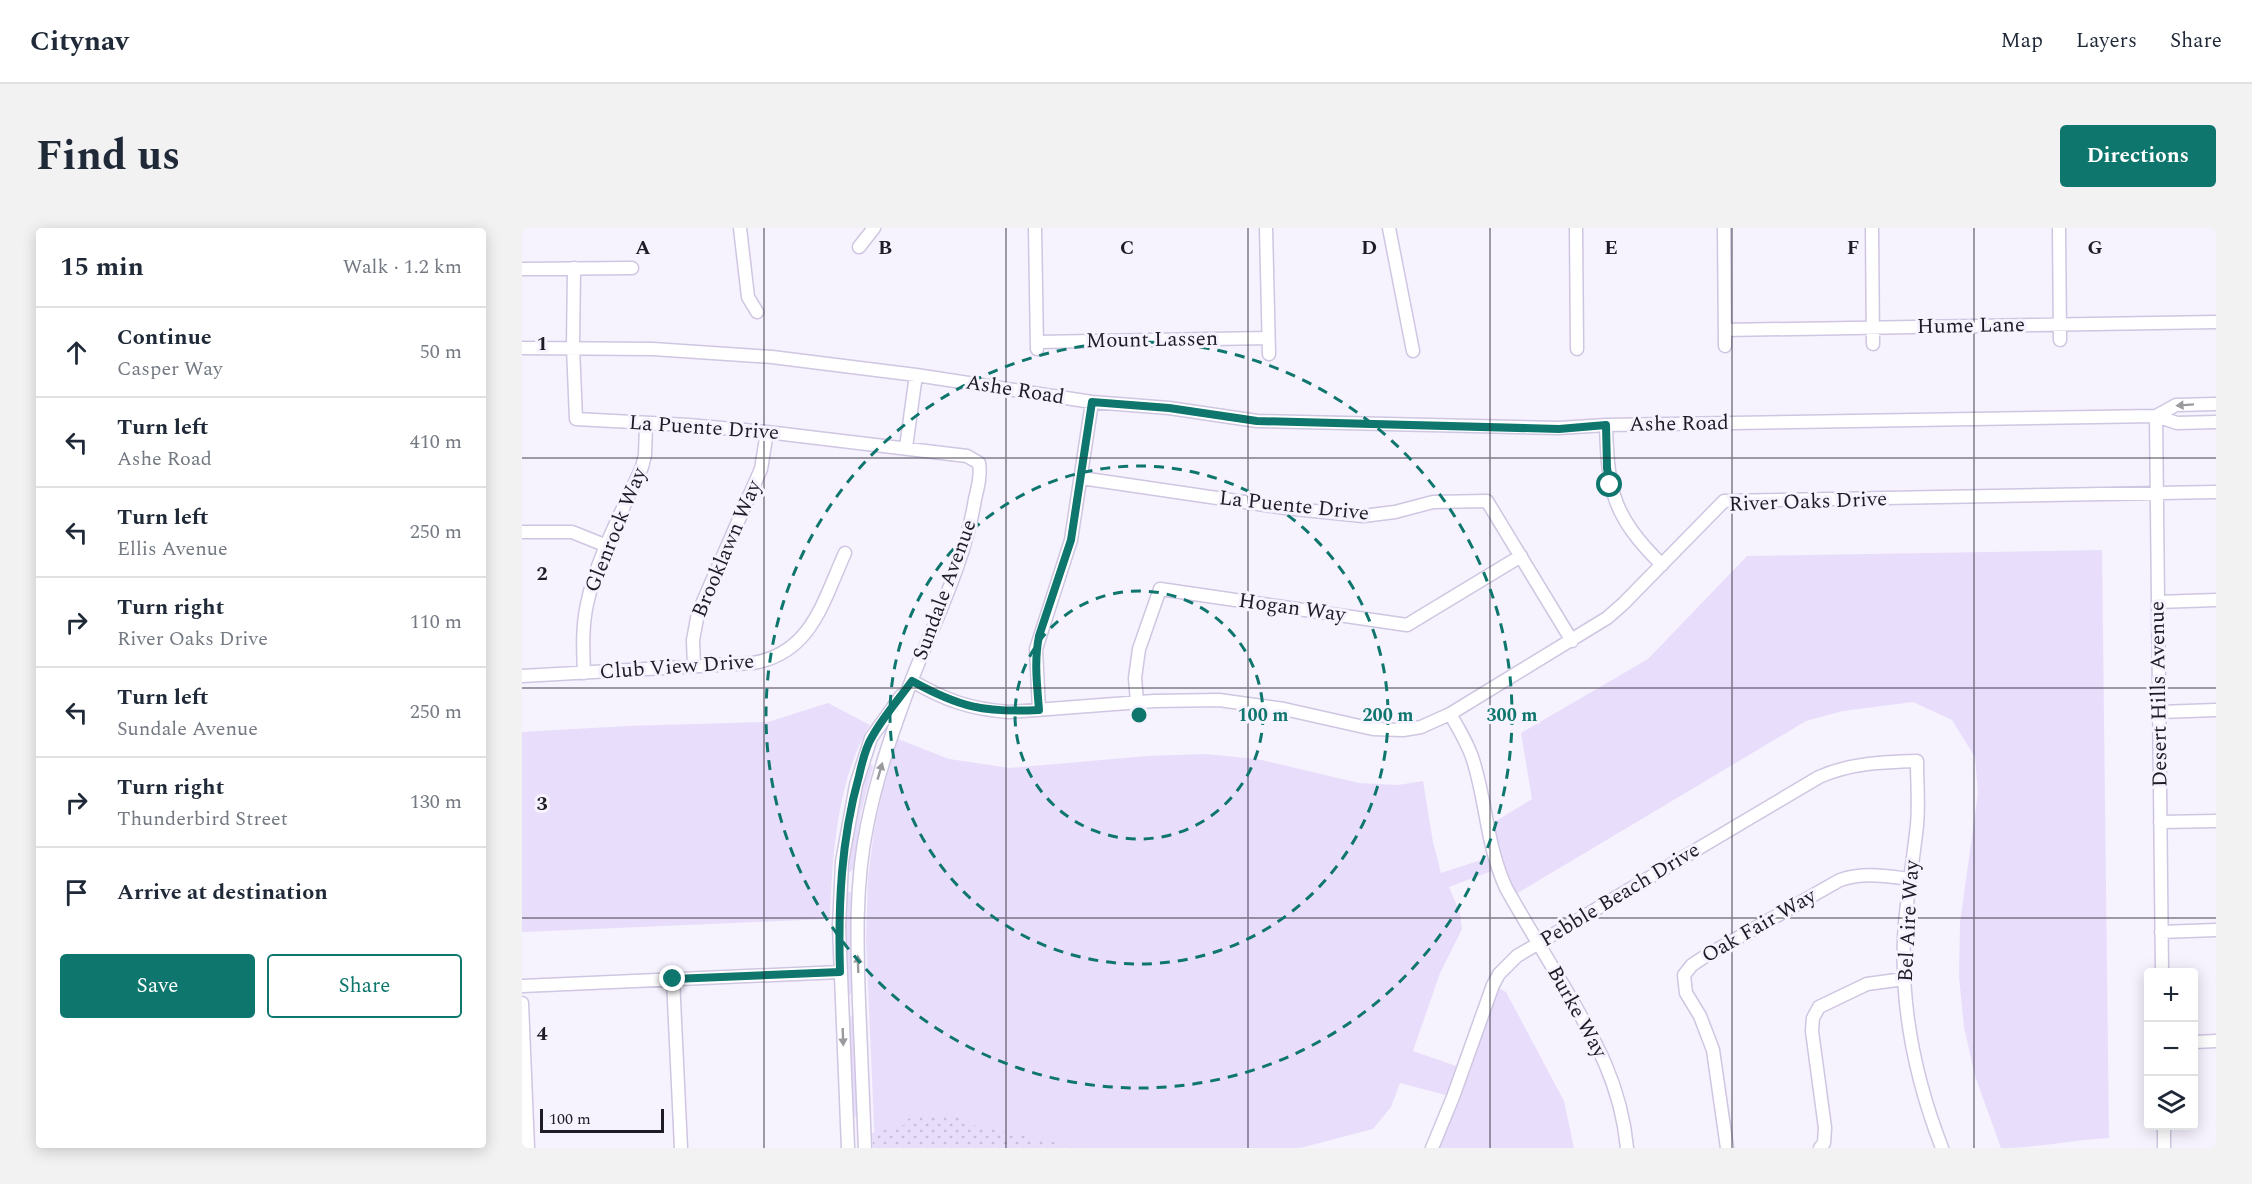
<!DOCTYPE html>
<html lang="en">
<head>
<meta charset="utf-8">
<style>
  :root { --surface:#fff; --page:#f2f2f3; --text:#1f2937; --muted:#747a83; --line:#e0e1e3; --accent:#0f766e }
  body { margin:0; font-family:Spectral,serif; background:var(--page); color:var(--text) }
  .controls { position:absolute; right:18px; bottom:18px; display:grid; overflow:hidden; border-radius:6px; box-shadow:0 3px 15px #0003 }
  .controls button { width:54px; height:54px; display:grid; place-items:center; padding:0; border:0; border-bottom:2px solid var(--line); background:var(--surface); color:var(--text); font:30px sans-serif }
  .scale { position:absolute; left:18px; bottom:15px; width:124px; box-sizing:border-box; padding-left:6px; border:3px solid #1f1c26; border-top:0; font-size:16px; line-height:21px; white-space:nowrap; color:#1f1c26; -webkit-text-stroke:4px #f6f2fe; paint-order:stroke }
  .stop { position:absolute; width:18px; height:18px; margin:-14px; border:4px solid #0f766e; border-radius:50%; background:#fff }
  .stop.end { background:#0f766e; border-color:#fff; box-shadow:0 2px 6px #0008 }
  .list { margin:0; padding:0; list-style:none }
  h2 { display:flex; justify-content:space-between; align-items:center; height:78px; margin:0; padding:0 24px; font-size:26px }
  h2 small { font-size:20px; font-weight:400; color:var(--muted) }
  .list li { display:grid; grid-template-columns:39px 1fr auto; gap:18px; align-items:center; box-sizing:border-box; height:90px; padding:0 24px; border-top:2px solid var(--line) }
  .list b { display:block; font-size:22px; white-space:nowrap }
  .list p { margin:0; font-size:20px; white-space:nowrap; color:var(--muted) }
  .list em { font-size:20px; font-style:normal; color:var(--muted) }
  .actions { display:flex; gap:12px; padding:18px 24px }
  .actions a { flex:1; padding:14px 0; border:2px solid var(--accent); border-radius:6px; text-align:center; font-size:21px; color:var(--accent) }
  .actions .main { background:var(--accent); color:#fff }
  .icon { flex:none; width:33px; height:33px; fill:none; stroke:currentColor; stroke-width:2; stroke-linecap:round; stroke-linejoin:round }
  .map { position:relative; flex:none; width:1694px; height:920px; overflow:hidden; border-radius:6px }
  header { display:flex; align-items:center; gap:36px; box-sizing:border-box; height:84px; padding:0 30px; background:var(--surface); border-bottom:2px solid var(--line) }
  header strong { font-size:28px }
  nav { display:flex; gap:33px; margin-inline-start:auto; font-size:21px }
  .intro { display:flex; align-items:center; justify-content:space-between; box-sizing:border-box; height:144px; padding:0 36px }
  h1 { margin:0; font-size:42px }
  .button { padding:15px 27px; border-radius:6px; background:var(--accent); color:#fff; font-size:21px; font-weight:700 }
  main { display:flex; gap:36px; padding:0 36px }
  aside { flex:1; background:var(--surface); border-radius:6px; box-shadow:0 3px 15px #0003 }
  .map>svg:first-child { display:block }
  .grass { fill:#e8defb }
  .park { fill:url(#park-dots) }
  .lines { fill:none; stroke-linecap:round; stroke-linejoin:round }
  .minor-casing { stroke:#cfc6e1; stroke-width:15 }
  .minor { stroke:#fff; stroke-width:12 }
  .oneway { fill:#9a999d }
  .route { stroke:#0f766e; stroke-width:8 }
  .grid { fill:none; stroke:#1f1c26; stroke-width:1.5; stroke-opacity:0.55 }
  .ring { fill:none; stroke:#0f766e; stroke-width:3; stroke-dasharray:10 8 }
  .labels { text-anchor:middle; dominant-baseline:central; stroke-width:6; stroke-linejoin:round; paint-order:stroke }
  .street-label { font-size:21px; fill:#1f1c26; stroke:#f6f2fe }
  .grid-label { font-size:20px; text-anchor:middle; font-weight:bold; fill:#1f1c26; stroke:#f6f2fe; stroke-width:6; stroke-linejoin:round; paint-order:stroke }
  .centre { fill:#0f766e; stroke:#f6f2fe; stroke-width:3 }
  .ring-label { font-size:18px; text-anchor:middle; font-weight:bold; fill:#0f766e; stroke:#f6f2fe; stroke-width:6; stroke-linejoin:round; paint-order:stroke }
</style>
</head>
<body>
<header>
<strong>Citynav</strong>
<nav><a>Map</a><a>Layers</a><a>Share</a></nav>
</header>
<div class="intro"><h1>Find us</h1><a class="button">Directions</a></div>
<main>
<aside>
<h2>15 min<small>Walk · 1.2 km</small></h2>
<ul class="list">
<li><svg class="icon" aria-label="ahead" viewBox="0 0 24 24"><path d="M12 20V5M6 11l6-6 6 6"/></svg><div><b>Continue</b><p>Casper Way</p></div><em>50 m</em></li>
<li><svg class="icon" aria-label="left" viewBox="0 0 24 24"><path d="M17 20v-9H6M10 6l-5 5 5 5"/></svg><div><b>Turn left</b><p>Ashe Road</p></div><em>410 m</em></li>
<li><svg class="icon" aria-label="left" viewBox="0 0 24 24"><path d="M17 20v-9H6M10 6l-5 5 5 5"/></svg><div><b>Turn left</b><p>Ellis Avenue</p></div><em>250 m</em></li>
<li><svg class="icon" aria-label="right" viewBox="0 0 24 24"><path d="M7 20v-9h11M14 6l5 5-5 5"/></svg><div><b>Turn right</b><p>River Oaks Drive</p></div><em>110 m</em></li>
<li><svg class="icon" aria-label="left" viewBox="0 0 24 24"><path d="M17 20v-9H6M10 6l-5 5 5 5"/></svg><div><b>Turn left</b><p>Sundale Avenue</p></div><em>250 m</em></li>
<li><svg class="icon" aria-label="right" viewBox="0 0 24 24"><path d="M7 20v-9h11M14 6l5 5-5 5"/></svg><div><b>Turn right</b><p>Thunderbird Street</p></div><em>130 m</em></li>
<li><svg class="icon" aria-label="arrive" viewBox="0 0 24 24"><path d="M6 21V4h12l-3 4 3 4H6"/></svg><div><b>Arrive at destination</b></div></li>
</ul>
<div class="actions"><a class="main">Save</a><a>Share</a></div>
</aside>
<div class="map">
<svg width="1694" height="920" viewBox="0 0 1694 920">
  <defs>
    <pattern id="park-dots" width="8" height="8" patternUnits="userSpaceOnUse" patternTransform="scale(1.5)"><rect width="8" height="8" fill="#e8defb"/><path d="M2 2h.1M6 6h.1" fill="none" stroke="#c7bed7" stroke-width="1.8" stroke-linecap="round"/></pattern>
  </defs>
  <rect width="100%" height="100%" fill="#f6f2fe"/>
  <!-- grass -->
  <path class="grass" d="M1580,322l7,588c-37,2 -72,10 -108,10l-26,-72 -11,-49 -5,-50 1,-54 18,-130 -3,-36 -23,-37 -39,-18 -70,9 -37,10 -295,176 -14,-28 -48,18 11,26 2,16 -22,44 -27,78 49,17 31,-83 13,7 58,109 10,47h-142l21,-51 -53,-14 -9,24 -18,22 -73,19h-425l-9,-209 2,-61 6,-47 10,-47 14,-45 51,20 61,9 137,-12 57,-2 53,5 102,24 39,2 25,-4 10,61 8,31 52,-17 -7,-29 46,-28 -11,-66 127,-74 99,-103z
    M306,475l42,22c-33,54 -38,132 -40,194l-308,13v-200l105,-6 141,-4z
    M345,534l6,4 -12,46 -8,58 -5,3 -3,-2 9,-63z
    M326,663l3,2 2,99 -4,3h-3l-3,-102z
    M328,787l4,4 4,96 -5,3 -5,-102z"/>
  <!-- park -->
  <path class="park" d="M438,886l2,9 121,25h-210l-1,-15 32,-8v-6z"/>
  <g class="lines">
    <!-- minor casing -->
    <g class="minor-casing">
      <path id="minor" d="M218,0l8,69 9,15
        M513,0l2,121
        M744,0l3,126
        M867,0l24,123
        M1054,0l1,121
        M1202,0l1,118
        M1350,0l1,116
        M1537,0l1,112
        M337,19l15,-19
        M52,40l-1,79 3,72 112,6 79,7 200,24 12,7c2,12 -1,24 -4,36 -10,63 -40,121 -63,180 -18,48 -35,96 -45,147 -12,58 -10,118 -8,177 2,48 4,97 6,145
        M0,41l110,-1
        M1203,102l491,-8
        M515,114l231,-4
        M0,120l131,1 119,8 144,18 176,27 77,6 88,13 302,7 47,-3 550,-9 21,7 39,-1
        M1634,188l6,556
        M1634,188l20,-11 40,-1
        M1084,197c2,68 7,91 56,140
        M384,219l10,-72
        M559,250l204,30 78,8 32,-4 38,-10 54,-1 85,140
        M0,304h50l35,14
        M1636,374l58,-2
        M172,439l-1,-27 5,-27 63,-144 6,-37
        M62,445c-1,-23 -2,-46 3,-69 10,-47 35,-92 55,-137l3,-12 1,-31
        M0,448l231,-13c59,-10 70,-62 92,-110
        M390,453c33,19 57,28 97,31l145,-11 65,-1 65,9 89,20 30,1 18,-3 29,-13 157,-96 16,-14 101,-103 492,-9
        M615,474l-2,-24 4,-29 21,-60 247,36 114,-69
        M517,482l-3,-61 35,-109 21,-138
        M1637,484l57,-2
        M928,486c9,15 18,30 23,46 14,44 13,84 33,128 18,32 37,63 56,95 32,55 59,100 65,165
        M1638,594l56,-1
        M1639,704l55,-2
        M151,751l8,169
        M0,758l318,-14
        M0,775l6,145
        M1672,814l22,-1
        M1642,898v22
        M326,920l-9,-222 3,-64 14,-77 15,-47 30,-42
        M910,920l21,-51 40,-112 6,-11 18,-18 302,-179c32,-14 63,-15 98,-16 0,21 2,43 0,64 -4,38 -11,75 -13,113 -3,72 12,143 38,210
        M1205,920l-14,-98 -13,-34 -14,-23 -2,-18 8,-10 12,-8 136,-77c24,-8 45,-4 69,-1
        M1298,920l4,-5 1,-15 -13,-97 1,-13 6,-11 48,-23 37,-5"/>
    </g>
    <!-- minor -->
    <use href="#minor" class="minor"/>
  </g>
  <!-- one-way arrows -->
  <defs><path id="oneway-solid" d="M-6-.8H1V-3.2L6.5 0L1 3.2V.8H-6Z" transform="scale(1.5)"/></defs>
  <g class="oneway">
    <use href="#oneway-solid" transform="translate(1663 177) rotate(176)"/>
    <use href="#oneway-solid" transform="translate(358 543) rotate(-74)"/>
    <use href="#oneway-solid" transform="translate(336 736) rotate(-92)"/>
    <use href="#oneway-solid" transform="translate(321 809) rotate(88)"/>
  </g>
  <g class="lines">
    <!-- route -->
    <path class="route" d="M151,751l167,-7c-2,-67 1,-132 19,-196 3,-13 6,-28 13,-39 11,-20 27,-38 40,-56 47,26 72,32 127,29 -2,-26 -5,-49 0,-74l32,-96 21,-138 77,6 88,13 302,8 47,-4 1,43 3,17"/>
  </g>
  <!-- grid -->
  <path class="grid" d="M242,0v920M484,0v920M726,0v920M968,0v920M1210,0v920M1452,0v920M0,230h1694M0,460h1694M0,690h1694"/>
  <!-- distance rings -->
  <g class="ring">
    <circle cx="617" cy="487" r="124"/>
    <circle cx="617" cy="487" r="249"/>
    <circle cx="617" cy="487" r="373"/>
  </g>
  <g class="labels">
    <!-- street labels -->
    <g class="street-label">
      <text transform="translate(1449 98) rotate(-1)">Hume Lane</text>
      <text transform="translate(630 112) rotate(-1)">Mount Lassen</text>
      <text transform="translate(493 162) rotate(9)">Ashe Road</text>
      <text transform="translate(1157 196) rotate(-1)">Ashe Road</text>
      <text transform="translate(182 200) rotate(4)">La Puente Drive</text>
      <text transform="translate(1286 274) rotate(-2)">River Oaks Drive</text>
      <text transform="translate(772 278) rotate(6)">La Puente Drive</text>
      <text transform="translate(94 302) rotate(-68)">Glenrock Way</text>
      <text transform="translate(205 321) rotate(-67)">Brooklawn Way</text>
      <text transform="translate(423 362) rotate(-70)">Sundale Avenue</text>
      <text transform="translate(770 380) rotate(8)">Hogan Way</text>
      <text transform="translate(155 439) rotate(-4)">Club View Drive</text>
      <text transform="translate(1637 466) rotate(-91)">Desert Hills Avenue</text>
      <text transform="translate(1098 667) rotate(-31)">Pebble Beach Drive</text>
      <text transform="translate(1387 693) rotate(-87)">Bel Aire Way</text>
      <text transform="translate(1237 698) rotate(-30)">Oak Fair Way</text>
      <text transform="translate(1055 784) rotate(61)">Burke Way</text>
    </g>
  </g>
  <g class="grid-label">
    <text x="121" y="26">A</text>
    <text x="363" y="26">B</text>
    <text x="605" y="26">C</text>
    <text x="847" y="26">D</text>
    <text x="1089" y="26">E</text>
    <text x="1331" y="26">F</text>
    <text x="1573" y="26">G</text>
    <text x="20" y="122">1</text>
    <text x="20" y="352">2</text>
    <text x="20" y="582">3</text>
    <text x="20" y="812">4</text>
  </g>
  <circle cx="617" cy="487" r="9" class="centre"/>
  <g class="ring-label">
    <text x="741" y="493">100 m</text>
    <text x="866" y="493">200 m</text>
    <text x="990" y="493">300 m</text>
  </g>
</svg>
<div class="controls">
<button>+</button>
<button>−</button>
<button><svg class="icon" aria-label="layers" viewBox="0 0 24 24"><path d="M12 4l9 5-9 5-9-5zM3 14l9 5 9-5"/></svg></button>
</div>
<div class="scale">100 m</div>
<div class="stop" style="left:1088px;top:257px"></div>
<div class="stop end" style="left:151px;top:751px"></div>
</div>
</main>
</body>
</html>
